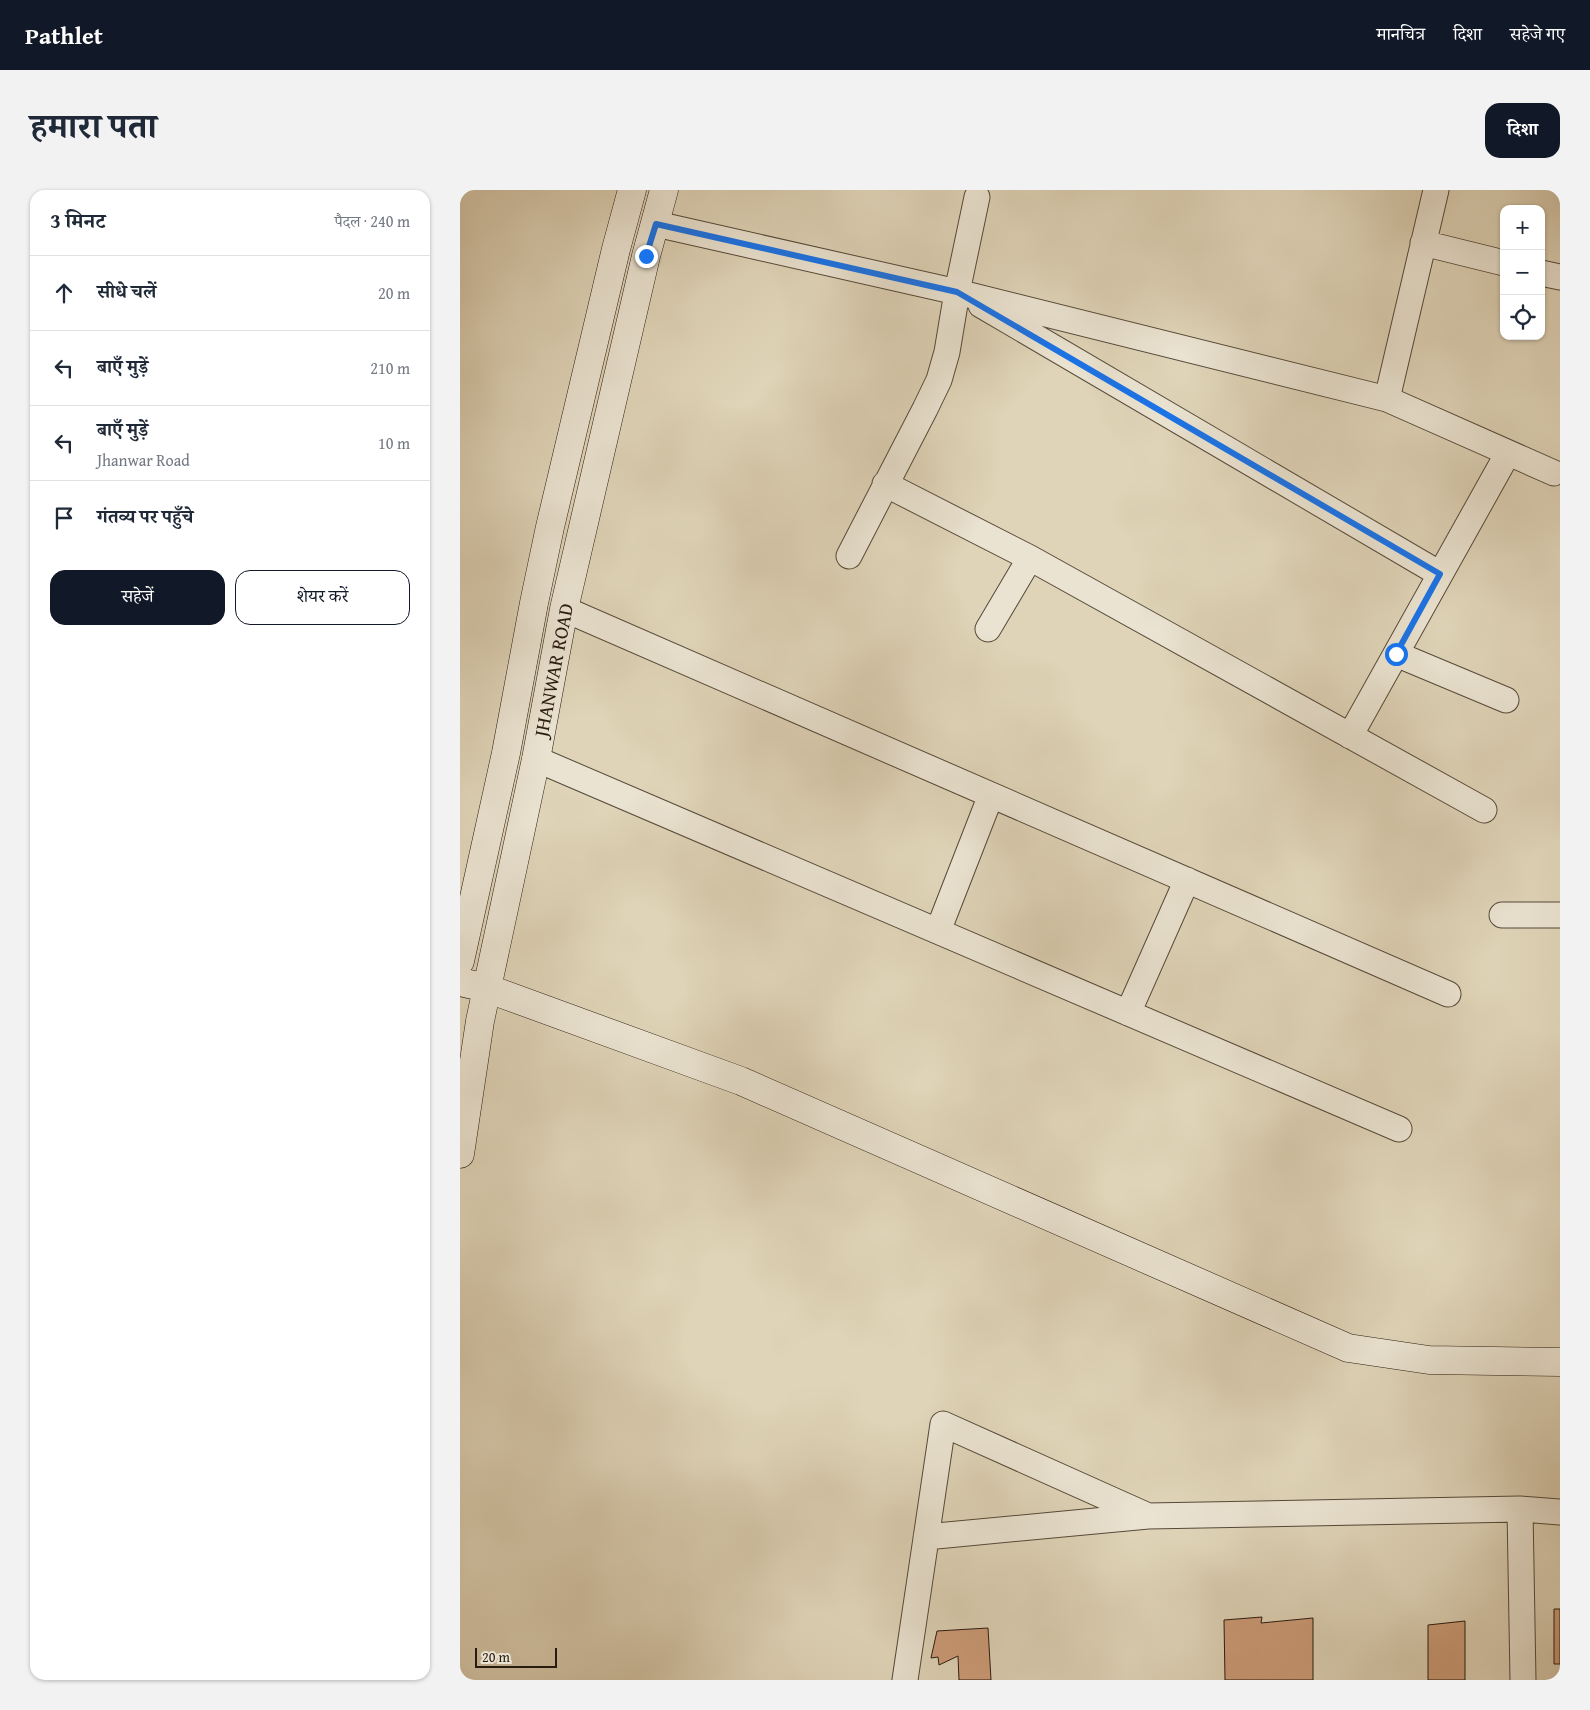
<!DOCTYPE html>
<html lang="hi">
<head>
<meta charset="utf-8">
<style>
  :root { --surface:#fff; --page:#f2f2f3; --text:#1f2937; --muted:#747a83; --line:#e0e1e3; --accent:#111827 }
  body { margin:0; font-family:"Gentium Book Plus","Noto Serif Devanagari",serif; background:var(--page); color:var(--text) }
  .controls { position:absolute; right:15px; top:15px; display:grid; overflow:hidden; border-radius:10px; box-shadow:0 1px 4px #0004 }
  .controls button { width:45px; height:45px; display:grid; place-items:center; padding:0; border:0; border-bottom:1px solid var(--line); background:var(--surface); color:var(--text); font:25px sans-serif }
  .scale { position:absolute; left:15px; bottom:12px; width:82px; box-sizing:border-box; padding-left:5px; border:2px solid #291b0f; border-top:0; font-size:14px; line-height:18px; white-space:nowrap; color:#291b0f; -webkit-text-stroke:4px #eae3d1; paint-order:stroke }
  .stop { position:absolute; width:15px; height:15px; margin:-11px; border:4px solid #1a73e8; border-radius:50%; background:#fff }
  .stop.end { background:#1a73e8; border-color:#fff; box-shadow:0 1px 5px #0008 }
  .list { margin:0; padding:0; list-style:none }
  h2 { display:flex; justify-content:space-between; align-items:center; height:65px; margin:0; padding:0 20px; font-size:21px }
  h2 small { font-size:16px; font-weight:400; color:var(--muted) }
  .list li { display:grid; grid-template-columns:32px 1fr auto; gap:15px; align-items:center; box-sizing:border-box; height:75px; padding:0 20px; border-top:1px solid var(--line) }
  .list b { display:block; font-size:19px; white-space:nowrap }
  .list p { margin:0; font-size:16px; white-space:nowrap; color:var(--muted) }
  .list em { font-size:16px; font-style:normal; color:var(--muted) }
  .actions { display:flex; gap:10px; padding:15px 20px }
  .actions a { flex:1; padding:11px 0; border:1px solid var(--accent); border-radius:15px; text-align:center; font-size:18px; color:var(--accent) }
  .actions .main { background:var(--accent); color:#fff }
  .icon { flex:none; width:28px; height:28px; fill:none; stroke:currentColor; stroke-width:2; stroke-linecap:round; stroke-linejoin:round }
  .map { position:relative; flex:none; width:1100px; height:1490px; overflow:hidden; border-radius:15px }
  header { display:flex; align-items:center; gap:30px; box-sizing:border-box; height:70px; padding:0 25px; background:var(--accent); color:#fff }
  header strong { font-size:24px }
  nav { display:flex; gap:28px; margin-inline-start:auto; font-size:18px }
  .intro { display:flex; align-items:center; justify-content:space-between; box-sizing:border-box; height:120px; padding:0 30px }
  h1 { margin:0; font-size:35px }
  .button { padding:12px 22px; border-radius:15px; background:var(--accent); color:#fff; font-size:18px; font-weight:700 }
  main { display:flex; gap:30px; padding:0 30px }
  aside { flex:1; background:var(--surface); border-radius:15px; box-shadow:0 1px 4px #0004 }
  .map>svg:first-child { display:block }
  .building { fill:#cc9c78; stroke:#291b0f }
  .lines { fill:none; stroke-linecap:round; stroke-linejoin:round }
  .street-casing { stroke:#564939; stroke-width:27 }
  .secondary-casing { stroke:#291b0f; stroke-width:29 }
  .street { stroke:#eae3d1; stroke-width:25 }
  .secondary { stroke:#eae3d1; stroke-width:28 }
  .route { stroke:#1a73e8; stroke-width:6 }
  .labels { text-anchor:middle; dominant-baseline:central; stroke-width:4.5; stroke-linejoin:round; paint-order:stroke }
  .street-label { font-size:20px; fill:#291b0f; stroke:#eae3d1 }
</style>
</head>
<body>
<header>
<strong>Pathlet</strong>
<nav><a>मानचित्र</a><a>दिशा</a><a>सहेजे गए</a></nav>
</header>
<div class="intro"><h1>हमारा पता</h1><a class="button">दिशा</a></div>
<main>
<aside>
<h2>3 मिनट<small>पैदल · 240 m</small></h2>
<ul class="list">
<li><svg class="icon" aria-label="ahead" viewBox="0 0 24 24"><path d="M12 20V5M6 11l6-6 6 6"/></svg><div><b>सीधे चलें</b></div><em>20 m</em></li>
<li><svg class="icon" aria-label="left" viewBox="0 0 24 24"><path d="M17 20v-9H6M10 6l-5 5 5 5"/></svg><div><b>बाएँ मुड़ें</b></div><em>210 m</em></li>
<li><svg class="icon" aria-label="left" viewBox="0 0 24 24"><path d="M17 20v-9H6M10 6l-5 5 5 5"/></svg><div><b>बाएँ मुड़ें</b><p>Jhanwar Road</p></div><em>10 m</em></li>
<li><svg class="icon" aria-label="arrive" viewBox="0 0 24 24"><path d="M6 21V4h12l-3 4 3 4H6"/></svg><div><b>गंतव्य पर पहुँचे</b></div></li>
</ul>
<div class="actions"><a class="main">सहेजें</a><a>शेयर करें</a></div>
</aside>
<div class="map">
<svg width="1100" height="1490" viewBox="0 0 1100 1490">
  <rect width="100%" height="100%" fill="#dfd4b8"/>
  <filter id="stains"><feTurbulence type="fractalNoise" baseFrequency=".004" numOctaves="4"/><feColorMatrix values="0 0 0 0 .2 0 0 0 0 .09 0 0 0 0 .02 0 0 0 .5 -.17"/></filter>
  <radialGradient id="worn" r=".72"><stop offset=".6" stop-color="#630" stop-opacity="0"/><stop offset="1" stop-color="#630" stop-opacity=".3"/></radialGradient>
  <!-- building -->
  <path class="building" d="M1094,1419h6v55h-6z
    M802,1427l-1,6 52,-5v62h-88l-1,-60z
    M1005,1431v59h-37v-55z
    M528,1438l3,52h-32l-1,-24 -19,9 -1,-8 -7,1 6,-27z"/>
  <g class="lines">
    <!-- street casing -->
    <g class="street-casing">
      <path id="street" d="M196,34l301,68 430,107 167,74
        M963,53l81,20
        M1081,83l19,4
        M521,115l459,269
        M927,209l49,-209
        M425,294l145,74 454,252
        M389,366l76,-147 14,-29 8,-28 10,-60 20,-95
        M104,419l884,385
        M528,439l42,-71
        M936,464l110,46
        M890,546l158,-283
        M76,569l863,370
        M1042,725h58
        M478,741l53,-136
        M668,823l59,-133
        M1060,1319l3,171
        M466,1347l222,-21 372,-7 40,3
        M445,1490l38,-256 203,91"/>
    </g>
    <!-- secondary casing -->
    <g class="secondary-casing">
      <path id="secondary" d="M0,771l46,-208 28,-150 16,-76 66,-278 16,-59
        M0,792l26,6 255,93 607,267 81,12 131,2
        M0,964l20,-133 56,-262 28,-150 82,-353 18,-66"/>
    </g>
    <!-- street -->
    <use href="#street" class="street"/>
    <!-- secondary -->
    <use href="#secondary" class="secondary"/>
  </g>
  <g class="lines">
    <!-- route -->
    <path class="route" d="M186,66l10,-32 301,68 483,282 -44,80"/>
  </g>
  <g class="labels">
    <!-- street labels -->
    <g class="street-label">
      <text transform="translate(93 480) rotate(-79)">JHANWAR ROAD</text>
    </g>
  </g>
  <rect width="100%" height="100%" filter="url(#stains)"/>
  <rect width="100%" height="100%" fill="url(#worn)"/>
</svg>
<div class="controls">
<button>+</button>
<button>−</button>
<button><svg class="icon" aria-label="locate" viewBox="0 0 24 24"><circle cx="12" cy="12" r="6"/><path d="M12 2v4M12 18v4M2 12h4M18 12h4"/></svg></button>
</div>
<div class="scale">20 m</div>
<div class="stop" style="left:936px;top:464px"></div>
<div class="stop end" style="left:186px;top:66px"></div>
</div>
</main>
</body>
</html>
